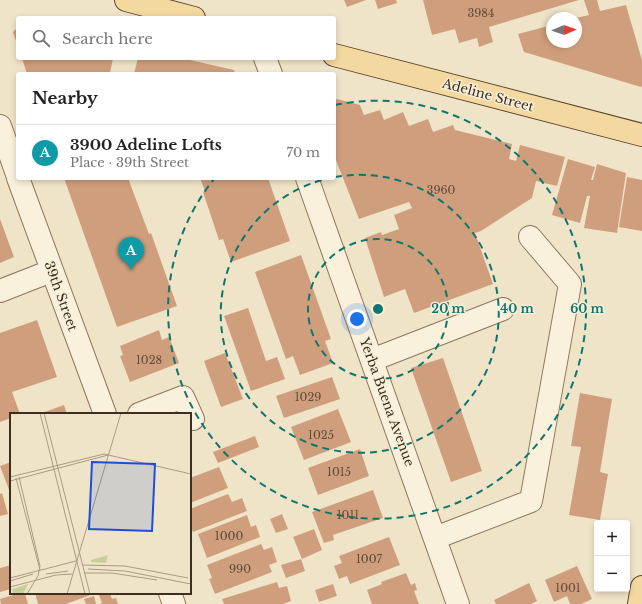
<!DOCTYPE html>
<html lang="en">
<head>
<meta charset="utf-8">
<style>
  :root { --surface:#fff; --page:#f2f2f2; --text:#222; --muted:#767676; --line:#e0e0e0; --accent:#2563eb }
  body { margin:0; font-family:"Libre Baskerville",serif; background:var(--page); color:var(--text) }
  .controls { position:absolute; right:12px; bottom:12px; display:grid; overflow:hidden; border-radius:4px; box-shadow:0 2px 6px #0003 }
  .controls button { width:36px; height:36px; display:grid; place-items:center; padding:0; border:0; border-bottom:1px solid var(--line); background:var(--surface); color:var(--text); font:20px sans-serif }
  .compass { position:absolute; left:546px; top:12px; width:36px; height:36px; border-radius:50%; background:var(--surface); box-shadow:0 2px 6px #0003; rotate:88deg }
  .you { position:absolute; left:357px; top:319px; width:14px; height:14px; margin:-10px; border:3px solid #fff; border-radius:50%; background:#1a73e8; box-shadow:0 0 0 6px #1a73e833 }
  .badge { display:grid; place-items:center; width:26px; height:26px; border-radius:50%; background:var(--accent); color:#fff; font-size:13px; font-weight:700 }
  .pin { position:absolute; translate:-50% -33px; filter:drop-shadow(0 1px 2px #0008) }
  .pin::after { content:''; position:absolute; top:21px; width:14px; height:12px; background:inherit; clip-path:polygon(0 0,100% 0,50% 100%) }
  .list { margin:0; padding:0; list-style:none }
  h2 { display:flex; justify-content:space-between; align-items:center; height:52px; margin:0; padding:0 16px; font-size:17px }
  h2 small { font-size:13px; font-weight:400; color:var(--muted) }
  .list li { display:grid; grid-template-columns:26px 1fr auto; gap:12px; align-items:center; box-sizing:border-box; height:56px; padding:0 16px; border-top:1px solid var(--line) }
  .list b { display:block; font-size:15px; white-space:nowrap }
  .list p { margin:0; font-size:13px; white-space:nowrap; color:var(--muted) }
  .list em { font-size:13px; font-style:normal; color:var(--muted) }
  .icon { flex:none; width:22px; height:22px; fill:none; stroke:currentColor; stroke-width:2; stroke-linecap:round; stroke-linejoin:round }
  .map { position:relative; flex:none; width:642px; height:604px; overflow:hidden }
  .search { position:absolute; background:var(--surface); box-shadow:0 2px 6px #0003; left:16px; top:16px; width:320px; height:44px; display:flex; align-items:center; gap:10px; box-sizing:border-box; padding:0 14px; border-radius:4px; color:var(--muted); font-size:15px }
  .panel { position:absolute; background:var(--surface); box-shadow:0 2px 6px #0003; left:16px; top:72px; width:320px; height:108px; border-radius:4px }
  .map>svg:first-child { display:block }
  .building { fill:#cf9f7d }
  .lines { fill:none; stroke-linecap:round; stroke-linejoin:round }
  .minor-casing { stroke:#8d765c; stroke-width:24 }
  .major-casing { stroke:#5b4430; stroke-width:24 }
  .minor { stroke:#faf1dc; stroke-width:22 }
  .major { stroke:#f3d9a0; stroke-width:22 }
  .ring { fill:none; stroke:#0f766e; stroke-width:2; stroke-dasharray:7 5 }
  .labels { text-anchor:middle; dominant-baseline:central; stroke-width:3; stroke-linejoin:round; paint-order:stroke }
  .number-label { font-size:11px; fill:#624a37 }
  .street-label { font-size:13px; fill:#3d2e20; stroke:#f7eed8 }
  .inset-road { fill:none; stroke:#a89b85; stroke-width:1 }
  .view { fill:#1d4ed8; fill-opacity:0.15; stroke:#1d4ed8; stroke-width:2 }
  .inset-edge { fill:none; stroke:#3d2e20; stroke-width:2 }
  .centre { fill:#0f766e; stroke:#f7eed8; stroke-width:2 }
  .ring-label { font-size:12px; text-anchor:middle; font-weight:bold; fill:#0f766e; stroke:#f7eed8; stroke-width:3; stroke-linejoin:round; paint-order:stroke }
</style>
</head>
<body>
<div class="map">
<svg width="642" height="604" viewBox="0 0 642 604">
  <rect width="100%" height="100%" fill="#f0e4c8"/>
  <!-- building -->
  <path class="building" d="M344,0h22l-19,7z
    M375,0h21l1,3 -19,6z
    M423,0h156l-90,27 4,15 -14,5 -2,-9 -18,5 -4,-14 -23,6z
    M584,0h13l3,11 26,-6 16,55v26l-1,1 -117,-35 -6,-18 34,-9v17h24v-24l13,-3z
    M18,27v20l-5,-15z
    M22,58h91l-3,15 4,1h-87z
    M138,58h43l53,12 1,4h-101z
    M337,99l23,6 4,10 16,-5 4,10 19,-8 6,14 19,-7 5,13 20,-7 2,5 57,14 -3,15 7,2 4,-16 45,12 -8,29 -21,-5 -4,17 -51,33 -6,2 18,51 -79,29 -9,-24 -21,8 -19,-59 16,-6 1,3 17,-6 -5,-14 18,-7 -3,-6 -50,17 -25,-64v-55z
    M568,159l27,8 -4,13h2l4,-16 29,9 -9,60 -33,-5 6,-32h-3l-7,27 -28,-8z
    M627,177l15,3v51l-23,-4z
    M64,178h64l21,56 2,-1 26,73 -60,21z
    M200,178h68l22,63 -59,21 -8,-23 -4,1 -16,-48 2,-1z
    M0,219l14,38 -14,6z
    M301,255l30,84 -6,2 8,22 -33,12 -7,-19 -7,3 -31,-87z
    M248,308l18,53 11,-4 8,22 -34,12 -27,-75z
    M37,320l20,57 -45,15 8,22h-9v4l-11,4v-89z
    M159,330l3,10 7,-3 10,26 -49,19 -10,-26 3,-1 -3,-9z
    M225,353l18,46 -22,8 -17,-46z
    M443,358l39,113 -31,11 -40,-114z
    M332,377l8,22 -56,19 -8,-22z
    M580,393l32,6 -12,73 8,2 -8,46 -31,-5 12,-68 -10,-1z
    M64,405l3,9h-28z
    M338,409l13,33 -47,18 -13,-33z
    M255,436l4,11 -41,16 -5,-11z
    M360,449l9,27 -51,19 -10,-27z
    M11,462v33l-11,-29z
    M219,467l9,21 -38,15v-25z
    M373,490l10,28 -50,17 1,5 -10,3 -12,-31z
    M2,493l6,21 -8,2v-22z
    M228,494l4,8 10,-4 5,13 -54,21 -3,-6v-17z
    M282,514l6,15 -12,4 -6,-14z
    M247,515l4,12 5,-2 4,12 -53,21 -9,-24z
    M314,529l8,21 -20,9 -9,-22z
    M389,537l11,28 -50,19 -3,-8 -8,3 -5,-13 8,-3 -3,-7z
    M261,544l3,6 8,-3 5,15 -8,3 3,7 -57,22 -6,-15 3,-1 -5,-13z
    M301,559l4,12 -19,7 -5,-13z
    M11,565v24l-11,3v-24z
    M577,566l15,33 -11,5h-11l-3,-8 -13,6 -9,-22z
    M406,573l5,12 4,-2 2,7 -3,1 5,13h-47l-5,-14 15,-6 -1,-2z
    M277,582l2,6 8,-2 4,15 -8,3h-59l-2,-5z
    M529,583l8,18 -6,3h-35l-2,-4z
    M333,584l4,12 -18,6 -4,-12z
    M20,593h5l3,11h-27l-1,-5z
    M35,593h61l-30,11h-28z
    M104,593h6l2,6 4,-1 2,6h-19l3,-1 -3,-8z
    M94,596l2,8h-10l-2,-5z"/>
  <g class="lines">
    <!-- minor casing -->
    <g class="minor-casing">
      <path id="minor" d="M265,58l6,16
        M0,126l18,51
        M18,178l87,236
        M307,178l151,426
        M0,291l51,-20
        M372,360l131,-51
        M139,414l44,-17 10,22
        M435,538l96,-37 39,-217 -40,-47
        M170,593l4,11"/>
    </g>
    <!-- major casing -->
    <g class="major-casing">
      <path id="major" d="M126,0l68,18
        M334,55l308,80
        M639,604l3,-17"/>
    </g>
    <!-- minor -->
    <use href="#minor" class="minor"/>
    <!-- major -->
    <use href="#major" class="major"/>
  </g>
  <!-- distance rings -->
  <g class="ring">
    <circle cx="378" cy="309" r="70"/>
    <path d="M335 177A139 139 0 1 1 330 178"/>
    <path d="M335 105A209 209 0 1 1 214 179"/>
  </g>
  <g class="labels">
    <!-- number labels -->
    <g class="number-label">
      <text x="481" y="13">3984</text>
      <text x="441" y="190">3960</text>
      <text x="149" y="360">1028</text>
      <text x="308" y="397">1029</text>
      <text x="321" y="435">1025</text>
      <text x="339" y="472">1015</text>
      <text x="348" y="515">1011</text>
      <text x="229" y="536">1000</text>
      <text x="369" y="559">1007</text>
      <text x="240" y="569">990</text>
      <text x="568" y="588">1001</text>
    </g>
    <!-- street labels -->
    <g class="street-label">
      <text transform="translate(488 95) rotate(15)">Adeline Street</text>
      <text transform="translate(61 296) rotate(70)">39th Street</text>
      <text transform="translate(387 402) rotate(70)">Yerba Buena Avenue</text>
    </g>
  </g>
  <!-- overview -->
  <g transform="translate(10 413)">
    <rect width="181" height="181" fill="#f0e4c8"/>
    <path d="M98,142l-2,8 -15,-1v-2zM18,171l-5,10h-10l-1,-5z" fill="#c9cf9b"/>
    <path class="inset-road" d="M30,0l45,181M34,0l46,181M0,64l94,-23 87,20M9,64l21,89 -2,10 -11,18M6,65l24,92M0,68l98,-26M73,152l42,1 63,12M78,156l37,2 66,13M74,160h28l45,7M36,161l22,-3M0,165l66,-17M0,168l23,-7M0,174l46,-12 16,-1M57,181l54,-181"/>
    <path class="view" d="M82,49l63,2 -3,67 -63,-2z"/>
    <rect width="181" height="181" class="inset-edge"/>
  </g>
  <circle cx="378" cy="309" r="6" class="centre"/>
  <g class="ring-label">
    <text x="448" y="313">20 m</text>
    <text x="517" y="313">40 m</text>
    <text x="587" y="313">60 m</text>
  </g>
</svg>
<div class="controls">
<button>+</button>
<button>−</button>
</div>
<svg class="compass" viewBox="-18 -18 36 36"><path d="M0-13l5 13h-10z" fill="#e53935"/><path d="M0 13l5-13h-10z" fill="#767676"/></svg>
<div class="you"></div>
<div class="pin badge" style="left:131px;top:270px;background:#0f9aa8">A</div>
<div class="search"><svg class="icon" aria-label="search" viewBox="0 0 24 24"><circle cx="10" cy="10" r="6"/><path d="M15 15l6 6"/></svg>Search here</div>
<section class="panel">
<h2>Nearby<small></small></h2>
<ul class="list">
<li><span class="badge" style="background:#0f9aa8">A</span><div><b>3900 Adeline Lofts</b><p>Place · 39th Street</p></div><em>70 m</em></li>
</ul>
</section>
</div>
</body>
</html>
